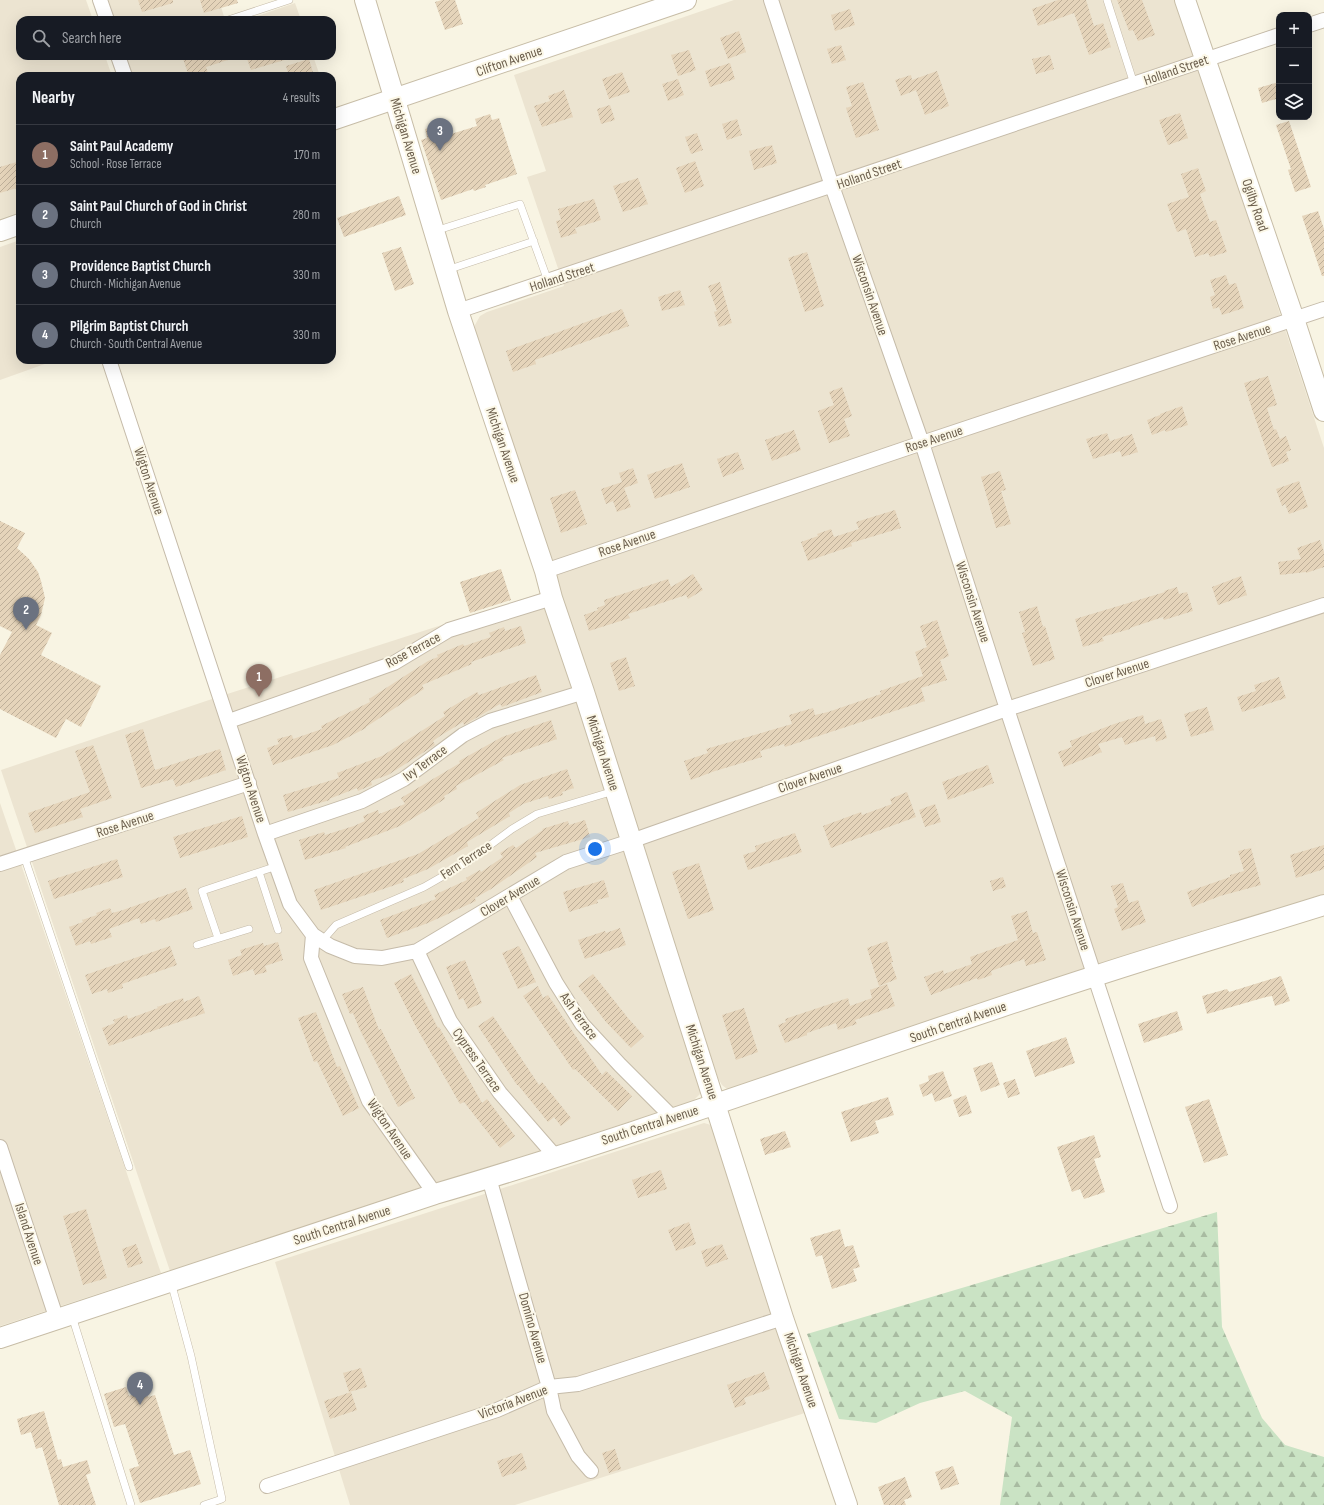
<!DOCTYPE html>
<html lang="en">
<head>
<meta charset="utf-8">
<style>
  :root { --surface:#171b24; --page:#242831; --text:#f1f3f6; --muted:#9ea1a6; --line:#363941; --accent:#d28d59 }
  body { margin:0; font-family:"Sofia Sans Condensed",sans-serif; background:var(--page); color:var(--text) }
  .controls { position:absolute; right:12px; top:12px; display:grid; overflow:hidden; border-radius:8px; box-shadow:0 4px 16px #0002 }
  .controls button { width:36px; height:36px; display:grid; place-items:center; padding:0; border:0; border-bottom:1px solid var(--line); background:var(--surface); color:var(--text); font:20px sans-serif }
  .you { position:absolute; left:595px; top:849px; width:14px; height:14px; margin:-10px; border:3px solid #fff; border-radius:50%; background:#1a73e8; box-shadow:0 0 0 6px #1a73e833 }
  .badge { display:grid; place-items:center; width:26px; height:26px; border-radius:50%; background:var(--accent); color:#fff; font-size:13px; font-weight:700 }
  .pin { position:absolute; translate:-50% -33px; filter:drop-shadow(0 1px 2px #0008) }
  .pin::after { content:''; position:absolute; top:21px; width:14px; height:12px; background:inherit; clip-path:polygon(0 0,100% 0,50% 100%) }
  .list { margin:0; padding:0; list-style:none }
  h2 { display:flex; justify-content:space-between; align-items:center; height:52px; margin:0; padding:0 16px; font-size:17px }
  h2 small { font-size:13px; font-weight:400; color:var(--muted) }
  .list li { display:grid; grid-template-columns:26px 1fr auto; gap:12px; align-items:center; box-sizing:border-box; height:60px; padding:0 16px; border-top:1px solid var(--line) }
  .list b { display:block; font-size:15px; white-space:nowrap }
  .list p { margin:0; font-size:13px; white-space:nowrap; color:var(--muted) }
  .list em { font-size:13px; font-style:normal; color:var(--muted) }
  .icon { flex:none; width:22px; height:22px; fill:none; stroke:currentColor; stroke-width:2; stroke-linecap:round; stroke-linejoin:round }
  .map { position:relative; flex:none; width:1324px; height:1505px; overflow:hidden }
  .search { position:absolute; background:var(--surface); box-shadow:0 4px 16px #0002; left:16px; top:16px; width:320px; height:44px; display:flex; align-items:center; gap:10px; box-sizing:border-box; padding:0 14px; border-radius:12px; color:var(--muted); font-size:15px }
  .panel { position:absolute; background:var(--surface); box-shadow:0 4px 16px #0002; left:16px; top:72px; width:320px; height:292px; border-radius:12px }
  .map>svg:first-child { display:block }
  .residential { fill:#ece4d1 }
  .forest { fill:url(#forest-firs) }
  .building { fill:url(#building-hatch) }
  .lines { fill:none; stroke-linecap:round; stroke-linejoin:round }
  .lane-casing { stroke:#c5bba9; stroke-width:8 }
  .street-casing { stroke:#c5bba9; stroke-width:16 }
  .secondary-casing { stroke:#c7bda7; stroke-width:22 }
  .lane { stroke:#fff; stroke-width:7 }
  .street { stroke:#fff; stroke-width:14 }
  .secondary { stroke:#fff; stroke-width:20 }
  .labels { text-anchor:middle; dominant-baseline:central; stroke-width:4; stroke-linejoin:round; paint-order:stroke }
  .street-label { font-size:14px; fill:#6c5f4d; stroke:#fcf8e8 }
</style>
</head>
<body>
<div class="map">
<svg width="1324" height="1505" viewBox="0 0 1324 1505">
  <defs>
    <pattern id="forest-firs" width="22" height="20" patternUnits="userSpaceOnUse"><rect width="22" height="20" fill="#cae3c4"/><path d="M5 1l3.5 6h-7zM16 11l3.5 6h-7z" fill="#a8bba1"/></pattern>
    <pattern id="building-hatch" width="6" height="6" patternUnits="userSpaceOnUse"><rect width="6" height="6" fill="#e5d4ba"/><path d="M-1 1l2-2M0 6l6-6M5 7l2-2" fill="none" stroke="#beaf99"/></pattern>
  </defs>
  <rect width="100%" height="100%" fill="#f8f4e3"/>
  <!-- residential -->
  <path class="residential" d="M0,0h86l7,20h-73v36h85l7,20h-92v136l-20,7z
    M108,0h111l6,20h-111z
    M734,0h443l147,448v453l-591,189 -6,-1 -5,-4 -4,-7 -244,-742 1,-11 5,-9 7,-4 77,-26 -37,-109 19,-6 -32,-96z
    M295,3l6,17h-55z
    M126,56h187l7,20h-187z
    M20,240v120h36l-56,20v-133z
    M541,593l160,494v6l-8,8 -523,170 -169,-501 214,-72z
    M0,803l161,470 -161,53z
    M704,1123l7,2 4,5 93,282 -293,93h-165l-75,-243z"/>
  <!-- forest -->
  <path class="forest" d="M1217,1212l5,115 40,91 23,27 39,12v48h-324l12,-88 -47,-26 -45,12 -44,20 -37,-4 -32,-85z"/>
  <!-- building -->
  <path class="building" d="M138,0h35v3l-31,9z
    M200,0h37l1,3 -34,10z
    M442,0h13l8,24 -18,6 -10,-28z
    M1058,0h28l8,26 9,-3 8,24 -22,8 -15,-42 -36,13 -6,-17z
    M1117,0h25l13,35 -17,6 -5,-11 -4,1z
    M850,9l5,16 -20,6 -4,-16z
    M739,31l7,21 -18,7 -8,-21z
    M841,45l5,15 -14,4 -5,-15z
    M689,50l7,20 -18,6 -7,-21z
    M1050,55l4,14 -18,5 -4,-15z
    M182,56h49v3l-25,8 3,9h-20z
    M246,56h42v3l-37,11z
    M309,59l5,17h-25l-3,-10z
    M730,63l5,16 -25,8 -5,-16z
    M937,71l12,35 -24,9 -9,-25 -15,6 -6,-16 16,-5 1,5z
    M622,72l8,20 -21,7 -7,-20z
    M678,79l6,16 -16,6 -6,-17z
    M863,82l16,48 -23,8 -10,-30 6,-2 -6,-19z
    M1279,82v16l-17,5 -4,-15z
    M564,90l9,27 -31,10 -8,-21 16,-5 -2,-5z
    M610,105l5,15 -14,4 -4,-15z
    M1180,113l8,25 -20,7 -9,-25z
    M490,114l2,6 7,-2 18,56 -32,11 1,2 -12,4 -1,-2 -32,11 -20,-60 6,-2 -2,-9 16,-5 3,7 5,-1 2,4 26,-8 -2,-7z
    M737,119l5,16 -15,5 -5,-16z
    M1289,121l22,66 -16,5 -7,-22 3,-1 -15,-44z
    M697,133l6,17 -12,4 -6,-17z
    M772,145l5,18 -23,7 -5,-19z
    M20,161v26l-20,6v-26z
    M695,161l9,25 -19,7 -9,-25z
    M1198,168l8,23 -6,3 10,28 6,-2 11,32 -17,5 -2,-4 -13,4 -9,-28 -9,3 -10,-28 22,-7 -8,-23z
    M638,178l10,26 -25,8 -10,-26z
    M399,196l7,19 -62,22 -7,-19z
    M594,199l7,21 -26,8 2,5 -16,5 -5,-17 5,-1 -3,-11z
    M1318,211l6,18v47h-2l-20,-60z
    M401,247l13,37 -19,7 -13,-38z
    M807,252l17,54 -19,6 -17,-54z
    M1226,275l3,10 7,-2 8,25 -22,7 -3,-8 -6,2 -3,-12 5,-2 -5,-15z
    M720,282l12,41 -13,4 -5,-15 3,-1 -9,-25z
    M680,290l5,15 -23,6 -4,-14z
    M622,309l7,17 -94,34 1,4 -23,8 -7,-21z
    M1268,376l9,29 -10,3 7,22 2,-1 4,10 6,-3 5,14 -5,2 3,9 -17,6 -20,-58 -8,-26z
    M842,387l10,29 -8,3 6,17 -21,7 -11,-32 16,-6 -5,-13z
    M1182,406l6,19 -22,7 -1,-2 -13,5 -5,-15 13,-5v-1z
    M794,430l7,20 -29,11 -7,-21z
    M1107,433l3,8 22,-7 6,18 -16,5 -2,-6 -27,8 -7,-20z
    M738,452l6,17 -21,8 -6,-18z
    M682,463l8,24 -35,12 -8,-24z
    M633,468l5,15 -14,5 -5,-15z
    M1000,471l6,19 -5,1 10,33 -15,4 -15,-51z
    M1299,481l9,26 -19,7 -4,-10 -3,2 -6,-17z
    M622,482l9,25 -14,5 -4,-11 -7,3 -5,-15z
    M575,490l12,34 -26,9 -11,-35z
    M895,510l6,18 -50,15 1,3 -44,15 -7,-19 17,-6 -1,-2 14,-5 3,8 25,-8 -3,-7z
    M0,521l25,12 -8,15 12,11 9,13 3,9 4,17 -4,17 -5,10 16,8 -11,22 60,31 -20,41 -15,-8 -10,19 -56,-29v-54l12,-23 -12,-6z
    M1320,540l4,12v15l-18,6v-1l-26,3 -2,-13 23,-3 -4,-11z
    M501,569l10,31 -41,13 -10,-31z
    M693,574l10,16 -15,9 -2,-4 -58,19 2,4 -41,13 -5,-16 14,-5 -1,-2 8,-3 -1,-5 64,-21 3,8z
    M1241,576l6,19 -29,10 -6,-18z
    M1177,587l2,7 8,-2 6,19 -29,9 -1,-3 -33,11v1l-28,8 2,4 -21,6 -8,-28 90,-27 -1,-1z
    M1037,606l6,21 2,-1 10,33 -22,7 -11,-33 3,-1 -6,-20z
    M937,620l12,36 -9,4 7,20 -26,8 4,13 -140,46 -1,-3 -24,7 2,6 -47,14 -24,9 -7,-19 24,-8 -2,-4 86,-25 -3,-9 24,-7 2,7 13,-3 53,-18 -1,-3 43,-15 -8,-24 12,-5 -7,-21z
    M521,626l5,17 -55,19 1,2 -50,21 2,4 -58,38v1l-33,17 -60,20 -6,-17 12,-4 -2,-5 15,-4 1,4 29,-10 -1,-3 49,-24 -1,-3 59,-38 10,-4 -1,-2 26,-11 1,2 27,-9 -2,-4 15,-6 1,4z
    M626,657l9,29 -16,5 -9,-28z
    M536,675l6,17 -40,15 -2,-3 -36,21 -1,-3 -23,14 -7,5 2,4 -47,30 -17,6 1,4 -14,6 -1,-3 -28,11 1,1 -42,12 -5,-17 56,-17 -2,-5 45,-17 63,-40 -2,-4 34,-20 2,3z
    M1279,677l7,21 -44,14 -5,-15 19,-6 -2,-6z
    M1207,707l7,23 -23,7 -7,-23z
    M1143,715l2,9 16,-5 6,19 -11,4 -1,-6 -30,9 -3,-8 -24,7 4,8 -38,15 -6,-15 14,-5 -2,-6 44,-17z
    M551,720l6,19 -55,19 2,2 -48,26 1,3 -13,7 1,3 -45,27 -55,21 1,1 -41,12 -6,-20 25,-8 1,3 29,-9 11,-5 -2,-5 15,-6 1,4 26,-10 -4,-6 59,-35 -1,-2 43,-24z
    M143,729l12,41 65,-21 6,21 -50,17 -3,-8 -32,9 -16,-53z
    M93,745l19,53 -32,11 3,8 -48,16 -7,-20 62,-21 -15,-41z
    M988,765l6,18 -46,17 -6,-18z
    M567,769l7,19 -12,4 1,3 -14,4 -1,-3 -25,8 -14,9 1,3 -43,26 1,4 -40,23 -25,10 1,3 -83,28 -7,-20 104,-36 61,-36 -3,-5 44,-28z
    M907,792l9,25 -85,31 -8,-22 38,-14 1,3 30,-11 -2,-5z
    M935,804l6,18 -16,5 -6,-17z
    M242,816l6,21 -68,21 -7,-21z
    M585,820l5,17 -55,16 2,4 -46,32 -16,9 1,3 -48,22 -41,15 -7,-18 56,-21 -2,-4 33,-15 -1,-2 14,-8 1,2 22,-15 -3,-4 13,-8 3,3 27,-18 -1,-1 26,-8 1,4z
    M795,833l7,19 -54,18 -5,-15 13,-4 -1,-5z
    M1324,845v24l-28,9 -6,-23z
    M1251,848l10,37 -41,11 -28,11 -5,-15 43,-15v-2l14,-4 -6,-20z
    M117,859l6,18 -69,22 -6,-18z
    M699,863l15,47 -26,9 -16,-47z
    M1003,877l3,10 -13,4 -3,-10z
    M604,880l5,17 -12,3 1,3 -29,9 -6,-20z
    M1123,883l6,20 9,-3 8,22 -24,9 -8,-22 4,-2 -7,-21z
    M186,888l7,21 -37,13 -1,-3 -14,5 -2,-6 -30,11 3,8 -21,7 -1,-3 -14,5 -7,-19 14,-5 -1,-2 15,-5 -1,-2 14,-5 2,5 8,-2z
    M1027,911l6,22 4,-1 9,28 -20,6 -2,-7 -33,12 1,4 -14,5 -1,-2 -46,17 -7,-18 19,-7 1,4 28,-10 -2,-7 48,-17 -7,-24z
    M620,928l6,17 -41,14 -7,-19 27,-9 1,2z
    M887,941l6,21h-2l6,17 -18,7 -12,-38z
    M278,942l5,18 -18,6 2,6 -12,3 -2,-6 -20,7 -5,-16 14,-5 -2,-5 23,-7 1,3z
    M170,946l7,19 -55,19 1,4 -15,5 -1,-4 -15,5 -7,-19z
    M519,946l17,36 -18,7 -16,-36z
    M465,960l17,43 -14,6 -5,-11 -4,2 -13,-33z
    M411,974l27,54 1,-1 43,76 5,-4 28,37 -15,12 -36,-46 -4,2 -45,-79 -21,-42z
    M593,974l35,44 16,18 -13,12 -25,-26 -28,-36z
    M1281,976l9,25 -15,5 -3,-10 -6,1 -59,17 -5,-18 25,-7 2,3z
    M887,984l8,22 -40,14 2,4 -19,6 -2,-7 -29,10v2l-22,8 -7,-18 8,-3 -1,-3 63,-21 2,8 22,-8 -2,-8z
    M538,986l5,12 5,-3 54,80 4,-4 26,25 -14,15 -43,-42 -2,1 -50,-74z
    M363,987l16,43 2,-1 34,69 -17,9 -39,-79 -6,-15 -3,1 -8,-20z
    M199,996l6,17 -96,33 -7,-18 13,-5 -2,-3 14,-5 1,4 30,-11 -1,-1 26,-9 1,4z
    M744,1008l14,44 -22,8 -14,-45z
    M1177,1011l6,19 -39,13 -6,-19z
    M316,1012l21,55 3,-1 19,42 -16,8 -26,-55 -3,1 -16,-44z
    M493,1016l46,69 3,-3 29,36 -10,8 -7,-9 -6,5 -30,-37h-1l-39,-59z
    M1066,1037l9,26 -40,14 -9,-26z
    M992,1062l8,23 -19,7 -8,-24z
    M943,1071l9,25 -17,6 -3,-9 -9,4 -4,-12 10,-4 -1,-5z
    M1015,1079l5,15 -12,4 -5,-15z
    M966,1095l6,18 -13,4 -6,-17z
    M888,1097l6,18 -19,6 4,12 -28,9 -10,-30z
    M1209,1099l19,56 -24,8 -19,-56z
    M785,1131l6,16 -26,8 -5,-16z
    M1094,1135l7,22 -7,2 11,33 -21,7 -4,-10 -8,3 -15,-45z
    M661,1170l6,19 -29,9 -6,-18z
    M86,1209l21,69 -24,7 -20,-69z
    M689,1222l7,22 -20,7 -8,-21z
    M840,1229l5,18 8,-2 7,22 -7,2 4,12 -25,8 -10,-34 -6,2 -6,-19z
    M136,1244l7,19 -15,5 -6,-19z
    M722,1244l6,15 -22,8 -5,-16z
    M361,1368l6,19 -18,5 -6,-19z
    M764,1372l6,17 -26,9 2,6 -11,4 -8,-23z
    M126,1387l3,9 17,-6 2,7 7,-2 19,60 16,-5 11,34 -61,19 -11,-34 10,-3 -14,-42 -11,3 -10,-33z
    M351,1392l6,18 -27,9 -6,-18z
    M44,1411l14,49 3,-1 2,8 24,-7 4,13 -5,2 10,30h-37l-17,-58 -6,2 -5,-17 -10,3 -4,-16z
    M615,1449l6,20 -12,4 -7,-20z
    M522,1453l5,16 -25,8 -5,-16z
    M953,1466l6,18 -18,6 -6,-18z
    M905,1477l7,20 -8,3 2,5h-22l-6,-18z"/>
  <g class="lines">
    <!-- lane casing -->
    <g class="lane-casing">
      <path id="lane" d="M1107,0l27,84
        M228,20l61,-20
        M435,231l85,-27 28,77
        M447,270l87,-29
        M24,856l105,311
        M259,872l19,58
        M218,938l-16,-47 75,-25
        M322,941l14,-16 88,-38 42,-24 46,-34 25,-15 77,-23
        M197,945l52,-16
        M171,1282l20,74 31,143 -18,6
        M72,1316l59,189"/>
    </g>
    <!-- street casing -->
    <g class="street-casing">
      <path id="street" d="M100,0l7,20
        M771,0l61,186 90,257 85,266 163,497
        M1309,25l15,-5
        M118,56l7,20
        M458,311l821,-276
        M109,360l156,474 25,70 23,31 -2,23 58,143 66,93
        M545,571l377,-128 402,-134
        M229,721l165,-58 55,-33 103,-32
        M265,834l97,-33 42,-22 59,-44 27,-14 94,-29
        M0,864l249,-81
        M510,896l46,87 26,41 38,41 53,53
        M313,935l17,11 25,10 27,2 35,-7 149,-89 65,-21 376,-132 317,-104
        M417,951l33,70 50,72 55,63
        M0,1147l57,173
        M489,1178l60,209 5,24 24,45 13,15
        M267,1486l230,-76 52,-23 29,-3 205,-66"/>
    </g>
    <!-- secondary casing -->
    <g class="secondary-casing">
      <path id="secondary" d="M365,0l93,311 87,260 7,27 32,94 199,626 64,187
        M1185,0l109,319 30,92
        M332,120l354,-120
        M0,231l20,-7
        M0,1338l435,-144c222,-65 439,-147 660,-218 76,-25 153,-47 229,-71"/>
    </g>
    <!-- lane -->
    <use href="#lane" class="lane"/>
    <!-- street -->
    <use href="#street" class="street"/>
    <!-- secondary -->
    <use href="#secondary" class="secondary"/>
  </g>
  <g class="labels">
    <!-- street labels -->
    <g class="street-label">
      <text transform="translate(509 61) rotate(-19)">Clifton Avenue</text>
      <text transform="translate(1176 70) rotate(-19)">Holland Street</text>
      <text transform="translate(406 136) rotate(73)">Michigan Avenue</text>
      <text transform="translate(869 174) rotate(-19)">Holland Street</text>
      <text transform="translate(1255 205) rotate(71)">Ogilby Road</text>
      <text transform="translate(562 277) rotate(-18)">Holland Street</text>
      <text transform="translate(870 295) rotate(71)">Wisconsin Avenue</text>
      <text transform="translate(1242 337) rotate(-18)">Rose Avenue</text>
      <text transform="translate(934 439) rotate(-18)">Rose Avenue</text>
      <text transform="translate(503 445) rotate(71)">Michigan Avenue</text>
      <text transform="translate(149 481) rotate(72)">Wigton Avenue</text>
      <text transform="translate(627 543) rotate(-19)">Rose Avenue</text>
      <text transform="translate(973 602) rotate(72)">Wisconsin Avenue</text>
      <text transform="translate(413 650) rotate(-28)">Rose Terrace</text>
      <text transform="translate(1117 673) rotate(-18)">Clover Avenue</text>
      <text transform="translate(603 753) rotate(72)">Michigan Avenue</text>
      <text transform="translate(425 763) rotate(-36)">Ivy Terrace</text>
      <text transform="translate(810 778) rotate(-19)">Clover Avenue</text>
      <text transform="translate(251 789) rotate(72)">Wigton Avenue</text>
      <text transform="translate(125 824) rotate(-18)">Rose Avenue</text>
      <text transform="translate(466 860) rotate(-33)">Fern Terrace</text>
      <text transform="translate(510 896) rotate(-31)">Clover Avenue</text>
      <text transform="translate(1073 910) rotate(72)">Wisconsin Avenue</text>
      <text transform="translate(579 1016) rotate(54)">Ash Terrace</text>
      <text transform="translate(958 1022) rotate(-19)">South Central Avenue</text>
      <text transform="translate(477 1060) rotate(55)">Cypress Terrace</text>
      <text transform="translate(702 1062) rotate(72)">Michigan Avenue</text>
      <text transform="translate(650 1125) rotate(-18)">South Central Avenue</text>
      <text transform="translate(390 1129) rotate(56)">Wigton Avenue</text>
      <text transform="translate(342 1225) rotate(-18)">South Central Avenue</text>
      <text transform="translate(29 1234) rotate(72)">Island Avenue</text>
      <text transform="translate(533 1328) rotate(74)">Domino Avenue</text>
      <text transform="translate(801 1370) rotate(71)">Michigan Avenue</text>
      <text transform="translate(513 1402) rotate(-21)">Victoria Avenue</text>
    </g>
  </g>
</svg>
<div class="controls">
<button>+</button>
<button>−</button>
<button><svg class="icon" aria-label="layers" viewBox="0 0 24 24"><path d="M12 4l9 5-9 5-9-5zM3 14l9 5 9-5"/></svg></button>
</div>
<div class="you"></div>
<div class="pin badge" style="left:259px;top:697px;background:#8d6e63">1</div>
<div class="pin badge" style="left:26px;top:630px;background:#6b7280">2</div>
<div class="pin badge" style="left:440px;top:151px;background:#6b7280">3</div>
<div class="pin badge" style="left:140px;top:1405px;background:#6b7280">4</div>
<div class="search"><svg class="icon" aria-label="search" viewBox="0 0 24 24"><circle cx="10" cy="10" r="6"/><path d="M15 15l6 6"/></svg>Search here</div>
<section class="panel">
<h2>Nearby<small>4 results</small></h2>
<ul class="list">
<li><span class="badge" style="background:#8d6e63">1</span><div><b>Saint Paul Academy</b><p>School · Rose Terrace</p></div><em>170 m</em></li>
<li><span class="badge" style="background:#6b7280">2</span><div><b>Saint Paul Church of God in Christ</b><p>Church</p></div><em>280 m</em></li>
<li><span class="badge" style="background:#6b7280">3</span><div><b>Providence Baptist Church</b><p>Church · Michigan Avenue</p></div><em>330 m</em></li>
<li><span class="badge" style="background:#6b7280">4</span><div><b>Pilgrim Baptist Church</b><p>Church · South Central Avenue</p></div><em>330 m</em></li>
</ul>
</section>
</div>
</body>
</html>
